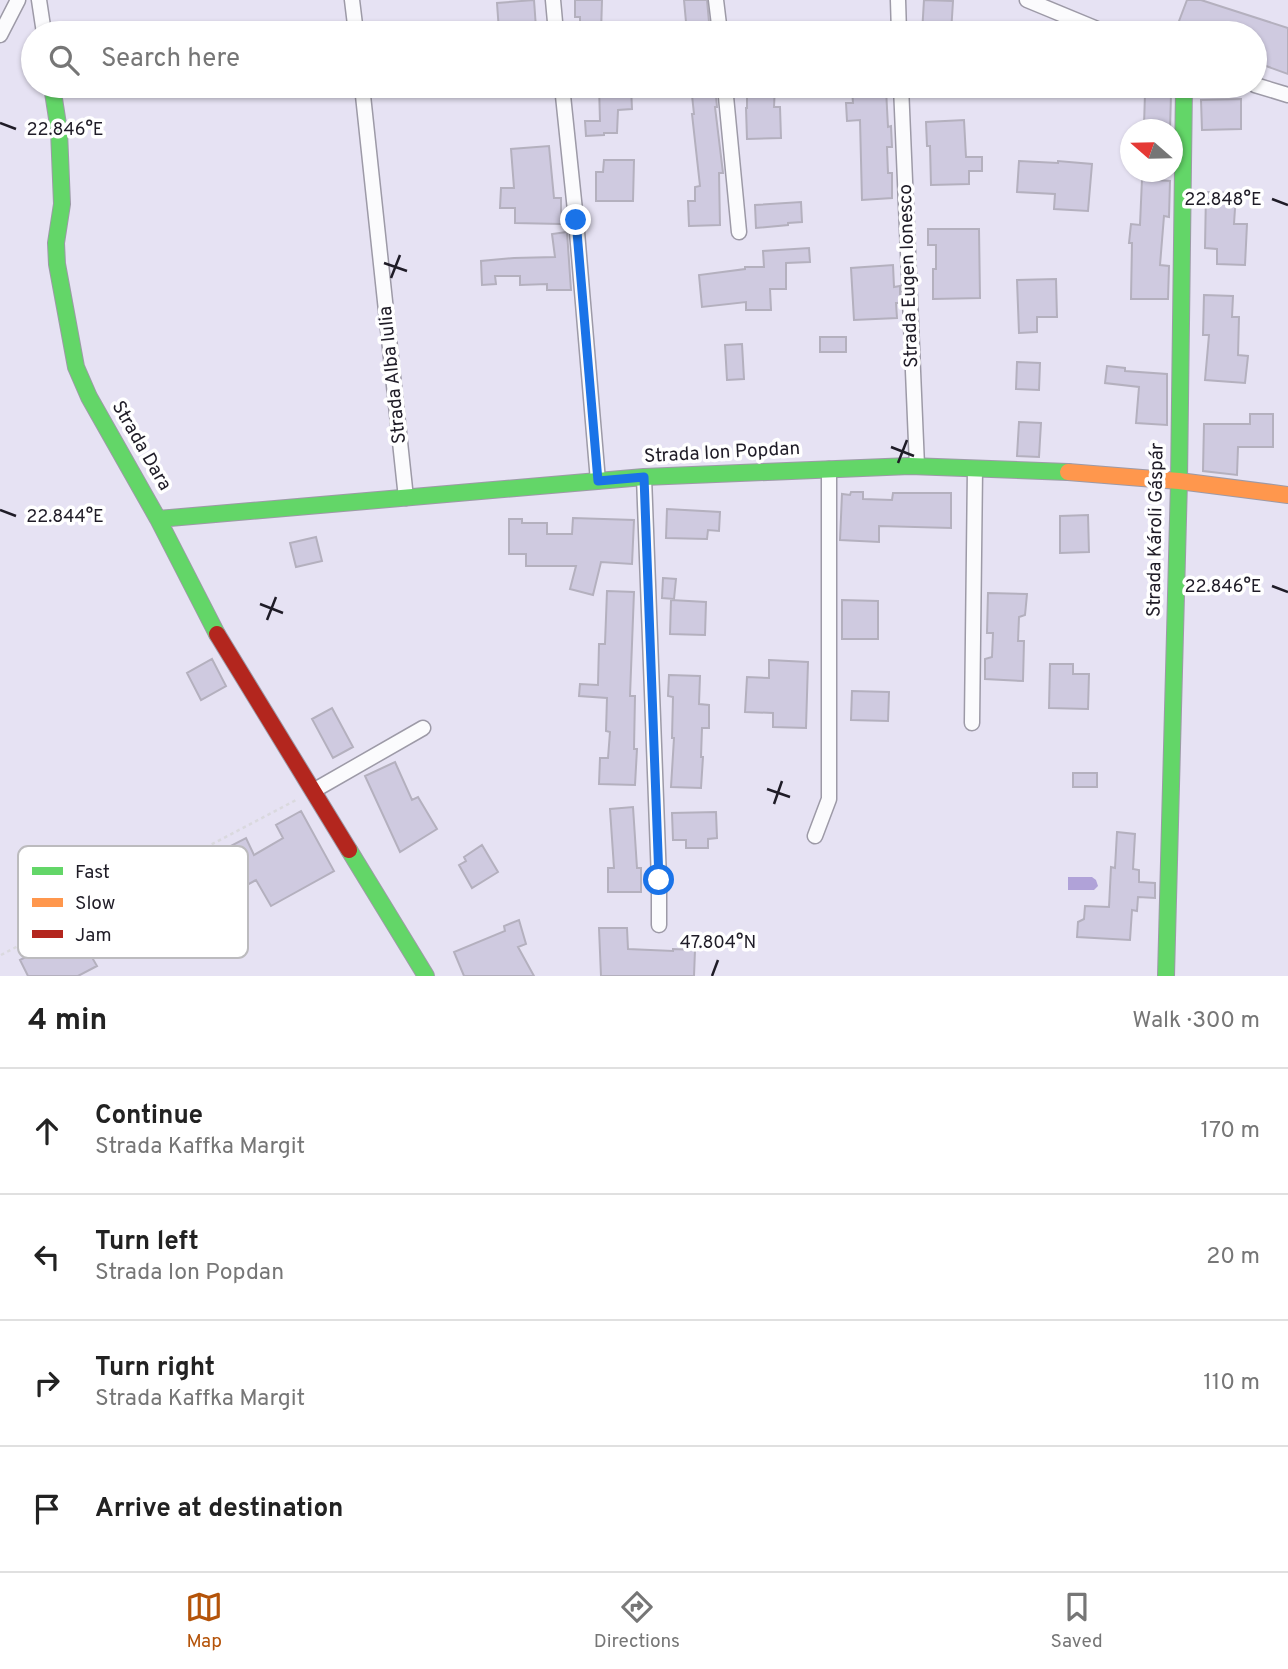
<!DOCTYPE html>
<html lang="en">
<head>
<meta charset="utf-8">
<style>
  :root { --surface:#fff; --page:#f2f2f2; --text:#222; --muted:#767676; --line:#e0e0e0; --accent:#b45309 }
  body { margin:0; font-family:Overpass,sans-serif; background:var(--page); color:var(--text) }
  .compass { position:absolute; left:1120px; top:119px; width:63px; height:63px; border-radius:50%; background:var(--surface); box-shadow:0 2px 5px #0004; rotate:290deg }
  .stop { position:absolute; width:21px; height:21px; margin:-16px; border:5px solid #1a73e8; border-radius:50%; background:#fff }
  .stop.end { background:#1a73e8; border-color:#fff; box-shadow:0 2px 7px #0008 }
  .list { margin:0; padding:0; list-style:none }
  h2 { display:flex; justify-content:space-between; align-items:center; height:91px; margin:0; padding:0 28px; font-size:30px }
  h2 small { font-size:23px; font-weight:400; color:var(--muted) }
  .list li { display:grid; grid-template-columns:46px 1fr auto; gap:21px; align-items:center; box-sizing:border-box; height:126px; padding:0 28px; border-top:2px solid var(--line) }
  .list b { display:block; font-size:26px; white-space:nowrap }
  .list p { margin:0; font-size:23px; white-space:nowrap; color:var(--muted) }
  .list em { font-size:23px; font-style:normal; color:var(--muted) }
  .icon { flex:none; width:38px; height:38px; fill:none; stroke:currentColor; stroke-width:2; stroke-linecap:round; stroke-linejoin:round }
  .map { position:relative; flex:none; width:1288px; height:976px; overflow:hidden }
  .search { position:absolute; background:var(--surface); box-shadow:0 2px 5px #0004; left:21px; right:21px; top:21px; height:77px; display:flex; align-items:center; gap:18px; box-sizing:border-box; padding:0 24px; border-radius:38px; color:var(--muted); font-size:26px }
  .sheet { height:595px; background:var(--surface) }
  nav { display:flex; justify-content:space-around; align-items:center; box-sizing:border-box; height:98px; border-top:2px solid var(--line); background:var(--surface); font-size:19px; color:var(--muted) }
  nav a { display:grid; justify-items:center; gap:4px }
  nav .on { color:var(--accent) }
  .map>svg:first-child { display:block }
  .water { fill:#b0a2d8 }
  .building { fill:#cfcae0; stroke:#b4b0be; stroke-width:2 }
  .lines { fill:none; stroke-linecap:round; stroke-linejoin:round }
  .street-casing { stroke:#9d9aa7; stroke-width:17 }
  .fast-casing { stroke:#9d9aa7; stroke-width:18 }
  .slow-casing { stroke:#9d9aa7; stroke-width:18 }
  .jam-casing { stroke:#9d9aa7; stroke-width:18 }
  .path { stroke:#dad9de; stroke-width:2.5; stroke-dasharray:3.5 3.5; stroke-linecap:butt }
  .street { stroke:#fbfbfd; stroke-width:14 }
  .fast { stroke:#63d668; stroke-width:16 }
  .slow { stroke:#ff974d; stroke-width:16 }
  .jam { stroke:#b3261e; stroke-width:16 }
  .route { stroke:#1a73e8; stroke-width:9 }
  .ticks { fill:none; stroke:#1f1c27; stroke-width:2.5 }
  .labels { text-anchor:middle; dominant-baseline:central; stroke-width:7; stroke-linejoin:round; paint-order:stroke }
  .street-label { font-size:19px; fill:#1f1c27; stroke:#fff }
  .key { fill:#fff; stroke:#bcbbbe; stroke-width:2 }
  .key-label { font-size:19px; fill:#1f1c27 }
  .ticks-label { font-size:18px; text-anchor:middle; fill:#1f1c27; stroke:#fff; stroke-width:7; stroke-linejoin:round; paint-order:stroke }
</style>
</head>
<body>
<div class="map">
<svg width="1288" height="976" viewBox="0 0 1288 976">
  <rect width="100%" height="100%" fill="#e6e2f3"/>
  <!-- water -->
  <path class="water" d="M1068,877h24l4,3 2,6 -4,4h-26z"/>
  <!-- building -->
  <path class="building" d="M534,0l2,28 -37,3 -2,-28z
    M575,0h27l-1,33h-21v-16h-5z
    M684,0h23l3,33h-23z
    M924,0l29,1 -2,32h-29z
    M1187,0h14l87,28v46l-33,-12v-29h-55v-3l-24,-1z
    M599,86h32l1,23 -14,1 -1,23h-13v2l-18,1 -1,-15h15z
    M691,86h24l2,21h-2l8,66h-4l1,52 -31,1 -1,-25h7v-14l5,-1 -8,-72h2z
    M747,86h28l-1,21h6l1,31 -34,1 -1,-31h1z
    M886,89l2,38 3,-1 1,21h-5l1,26h4v25l-30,2 -2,-80 -13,1 -1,-18h7l-1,-13z
    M1145,93l26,1 -1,36h-18v-4h-8z
    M1241,99v30l-39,1 -1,-30z
    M964,120l2,37h16v14h-13v13l-38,1 -1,-39h-3l-1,-24z
    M549,146l5,52h7v26l-46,-1v-15h-15l1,-20h13l-3,-39z
    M604,160h30l-1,41h-37v-29h7z
    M1019,161l39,2v-2l34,3 -4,47 -34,-2 1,-15 -38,-2z
    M1142,179l28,2 -1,36 -5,-1 -4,49 9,1 -1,33h-37l1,-56h-3l2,-19 9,1z
    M1206,192l30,1 -2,31h13l-2,41 -28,-1v-15l-12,-1z
    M801,202l1,20 -14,1v2l-32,3 -1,-23z
    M928,229h51l1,69 -47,1v-30h3v-24h-8z
    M567,232l4,58h-24v-6l-27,1v-9h-25l1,8 -14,1 -1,-24 33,-3 41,-1 -3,-23z
    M809,248l1,14 -24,1v26h-16l1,21h-25v-8l-44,5 -3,-32 46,-6v-2h19l-1,-16z
    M893,265l1,22 6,-1v17h-4l1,15 -43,2 -3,-52z
    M1056,279l1,38h-20v15l-18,1 -2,-53z
    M1204,295l29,1 -1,21h7l-1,38 10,1 -3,27 -40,-3 4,-45h-6z
    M820,337h26v15h-26z
    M742,344l2,35 -17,1 -2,-35z
    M1017,362l23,1 -1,27 -23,-1z
    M1107,366l18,2v3l42,3v51l-31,-2 3,-36 -34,-4z
    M1250,414h23v33h-35l-1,28 -34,-4 1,-47h46z
    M1019,422l22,1 -2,34 -22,-1z
    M851,492h12v7l29,1 1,-7h58v35l-72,-2v16l-39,-2 2,-46 8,1z
    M667,509l53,3 -1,19 -11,-1 -1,9 -41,-1z
    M1088,515l1,37 -29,1v-37z
    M573,518l61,2 -2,44 -31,-2 -8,33 -23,-6 6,-23h-50v-12h-17v-35h13v4h25v11h25z
    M316,537l6,24 -26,6 -6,-24z
    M663,578l13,1 -2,20 -12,-1z
    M607,591l27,1 -4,104h5l-1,53h3l-2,36 -36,-1 1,-26h8l2,-26 -4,-1 1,-33 -28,-2 1,-12 18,1 1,-41h6z
    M988,593l39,1 -2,21 -6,2 -1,24h6l-1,40 -38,-2v-20l7,-2 1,-24h-6z
    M671,600l35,2 -1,33 -35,-1z
    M842,600l36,1v38h-36z
    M212,659l14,27 -25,14 -14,-27z
    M769,660l39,2 -2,66 -33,-1v-14l-28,-1 2,-35 22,1z
    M1050,664h23v10h16l-1,35 -39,-1z
    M669,675l31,1 -1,28 10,1v23h-7l-1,29h2l-2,31 -30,-1 3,-49h-2l1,-41 -5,-1z
    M852,691l37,1 -1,29 -37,-1z
    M332,708l21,39 -20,11 -21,-39z
    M395,762l17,38 6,-3 19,32 -37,23 -35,-76z
    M1073,773h24v14h-24z
    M633,807l4,61h4v24h-33v-24h6l-4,-59z
    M301,811l33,60 -63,35 -15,-26 -36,20 -6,-11 -23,11 7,13 -42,22 -38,19 -6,-11 -22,11 7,12 -19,10h-50l-8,-16 66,-35v-1l102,-53v-1l32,-17 -1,-1 27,-14 8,17 29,-17 -7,-13z
    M716,812l1,26 -9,1v9h-22v-8h-13l-1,-27z
    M1117,832l18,2 -2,35 6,1v12l16,1v15l-17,-1 -1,14 -5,-1 -2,30 -53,-3 1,-15 6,-3 1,-13 24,1 2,-40 4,1z
    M482,845l16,27 -26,16 -13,-23 7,-4 -2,-4z
    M519,920l7,24 -8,3 16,29h-70l-10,-24 51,-21 -1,-5z
    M599,928h28l1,21 45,2v-2l22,1 -1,26h-93z"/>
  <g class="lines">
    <!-- street casing -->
    <g class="street-casing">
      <path id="street" d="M39,0l5,33
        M352,0l4,33
        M553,0l3,33
        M716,0l4,33
        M898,0l1,33
        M1027,0l80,33
        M0,35l18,-35
        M1255,85l33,10
        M362,86l44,412
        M562,86l14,134 22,261
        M725,86l14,146
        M901,86l16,380
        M644,477l15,403v45
        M972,723l3,-254
        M313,791l110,-63
        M815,836l14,-37v-330"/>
    </g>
    <!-- fast casing -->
    <g class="fast-casing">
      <path id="fast" d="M52,86l7,45 3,73 -6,39 1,21 19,103 13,30 69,122 59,115
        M158,519l486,-42 266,-11 158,6
        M349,850l77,126
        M1166,976l13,-495 5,-395"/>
    </g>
    <!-- slow casing -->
    <g class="slow-casing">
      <path id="slow" d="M1068,472l111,9 109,14"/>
    </g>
    <!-- jam casing -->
    <g class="jam-casing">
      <path id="jam" d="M217,634l132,216"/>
    </g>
    <!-- path -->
    <path class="path" d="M1,955l297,-156"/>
    <!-- street -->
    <use href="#street" class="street"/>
    <!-- fast -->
    <use href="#fast" class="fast"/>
    <!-- slow -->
    <use href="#slow" class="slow"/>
    <!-- jam -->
    <use href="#jam" class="jam"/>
  </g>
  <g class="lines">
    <!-- route -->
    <path class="route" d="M576,220l22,261 46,-4 15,403"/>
  </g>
  <!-- ticks -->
  <path class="ticks" d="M0,123l16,6M1272,199l16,6M384,263l23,8M391,278l9,-23M891,447l23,9M898,463l9,-23M0,510l16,6M1272,586l16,6M260,604l23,9M267,620l9,-23M767,789l23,8M774,804l8,-23M712,976l6,-16"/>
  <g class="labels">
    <!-- street labels -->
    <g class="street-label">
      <text transform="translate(909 276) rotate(-92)">Strada Eugen Ionesco</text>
      <text transform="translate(393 375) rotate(-96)">Strada Alba Iulia</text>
      <text transform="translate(141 446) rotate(60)">Strada Dara</text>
      <text transform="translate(722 453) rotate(-3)">Strada Ion Popdan</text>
      <text transform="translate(1156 530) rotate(-89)">Strada Károli Gáspár</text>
    </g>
  </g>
  <!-- legend -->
  <rect x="18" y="846" width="230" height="112" rx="10" class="key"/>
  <rect x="32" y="867" width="31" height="8" fill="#63d668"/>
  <rect x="32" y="898" width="31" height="9" fill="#ff974d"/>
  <rect x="32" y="930" width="31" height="8" fill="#b3261e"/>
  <g class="key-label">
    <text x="75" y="878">Fast</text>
    <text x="75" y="909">Slow</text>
    <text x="75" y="941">Jam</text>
  </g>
  <g class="ticks-label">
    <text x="65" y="135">22.846°E</text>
    <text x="1223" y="205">22.848°E</text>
    <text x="65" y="522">22.844°E</text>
    <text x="1223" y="592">22.846°E</text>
    <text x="718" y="948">47.804°N</text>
  </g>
</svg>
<svg class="compass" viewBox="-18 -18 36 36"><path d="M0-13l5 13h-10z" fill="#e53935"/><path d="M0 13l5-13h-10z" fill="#767676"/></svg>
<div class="stop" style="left:659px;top:880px"></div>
<div class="stop end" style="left:576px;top:220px"></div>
<div class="search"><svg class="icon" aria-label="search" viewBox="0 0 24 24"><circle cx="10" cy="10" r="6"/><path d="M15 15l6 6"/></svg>Search here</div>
</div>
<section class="sheet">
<h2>4 min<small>Walk · 300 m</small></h2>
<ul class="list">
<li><svg class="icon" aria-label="ahead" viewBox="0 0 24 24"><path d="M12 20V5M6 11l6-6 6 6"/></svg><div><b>Continue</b><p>Strada Kaffka Margit</p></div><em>170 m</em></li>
<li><svg class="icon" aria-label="left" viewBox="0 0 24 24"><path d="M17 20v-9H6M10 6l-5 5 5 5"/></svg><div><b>Turn left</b><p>Strada Ion Popdan</p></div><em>20 m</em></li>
<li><svg class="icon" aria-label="right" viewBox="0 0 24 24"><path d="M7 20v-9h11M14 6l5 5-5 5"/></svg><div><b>Turn right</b><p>Strada Kaffka Margit</p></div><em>110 m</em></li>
<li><svg class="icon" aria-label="arrive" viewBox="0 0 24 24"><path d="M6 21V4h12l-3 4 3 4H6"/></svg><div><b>Arrive at destination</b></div></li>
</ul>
</section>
<nav>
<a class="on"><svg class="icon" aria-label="map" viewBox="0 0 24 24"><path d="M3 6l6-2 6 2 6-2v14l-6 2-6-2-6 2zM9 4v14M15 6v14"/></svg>Map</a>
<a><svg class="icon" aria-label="directions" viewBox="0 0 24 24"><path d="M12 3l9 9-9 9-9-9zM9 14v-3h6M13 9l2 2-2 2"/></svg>Directions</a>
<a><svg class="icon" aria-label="saved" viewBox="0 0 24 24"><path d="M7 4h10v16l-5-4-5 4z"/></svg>Saved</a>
</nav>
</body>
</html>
